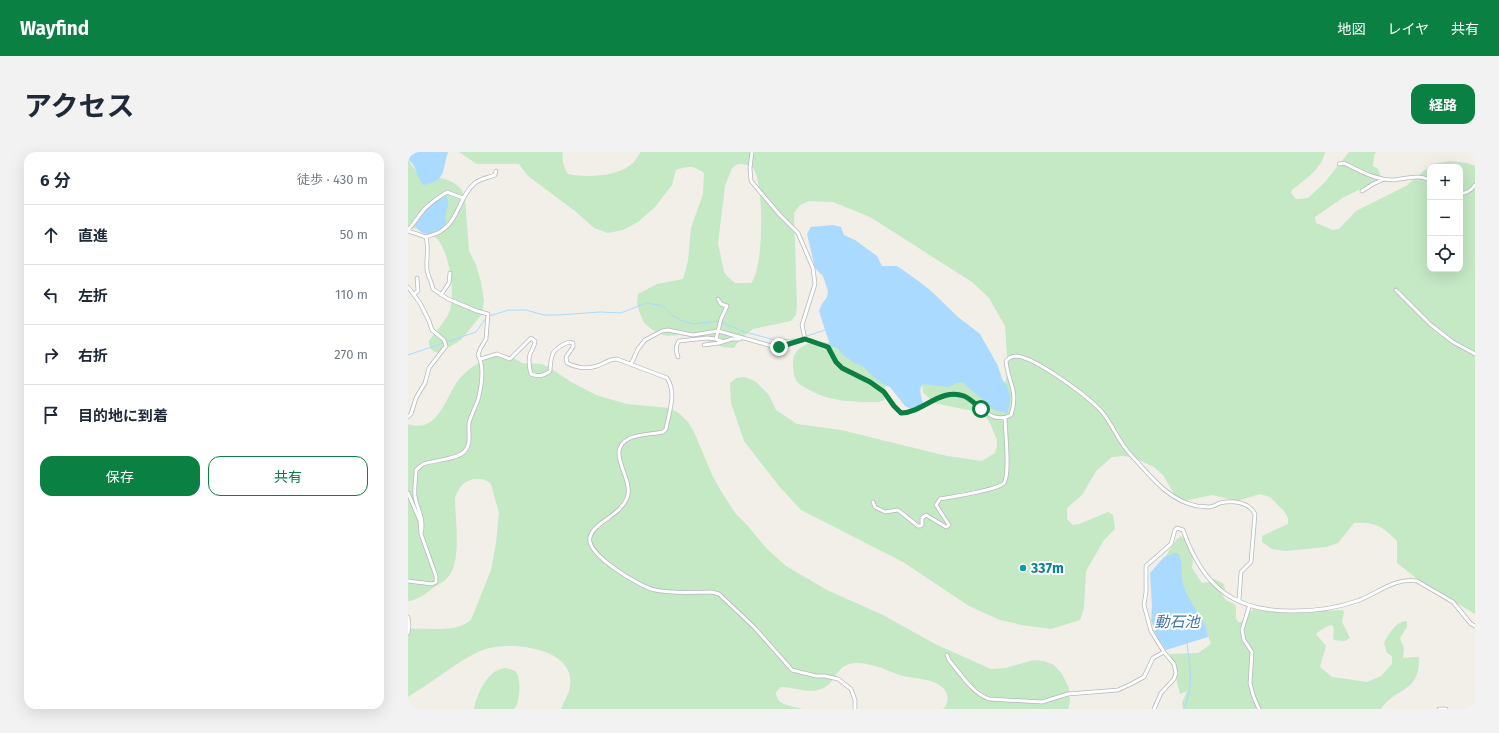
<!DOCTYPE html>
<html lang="ja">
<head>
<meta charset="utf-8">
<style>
  :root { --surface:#fff; --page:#f2f2f3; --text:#1f2937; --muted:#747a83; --line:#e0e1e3; --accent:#0b8043 }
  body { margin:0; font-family:"Fira Sans","Noto Sans JP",sans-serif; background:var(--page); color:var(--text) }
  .controls { position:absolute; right:12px; top:12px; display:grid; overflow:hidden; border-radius:8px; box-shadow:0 4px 16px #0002 }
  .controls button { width:36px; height:36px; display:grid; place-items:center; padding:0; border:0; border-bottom:1px solid var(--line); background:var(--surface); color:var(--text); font:20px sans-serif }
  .stop { position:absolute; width:12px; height:12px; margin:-9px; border:3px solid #0b8043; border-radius:50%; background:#fff }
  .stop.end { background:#0b8043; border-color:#fff; box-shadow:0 1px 4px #0008 }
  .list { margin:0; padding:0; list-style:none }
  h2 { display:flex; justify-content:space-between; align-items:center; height:52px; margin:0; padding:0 16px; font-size:17px }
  h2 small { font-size:13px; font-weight:400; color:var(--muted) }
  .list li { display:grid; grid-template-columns:26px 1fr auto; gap:12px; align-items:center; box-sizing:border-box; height:60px; padding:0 16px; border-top:1px solid var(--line) }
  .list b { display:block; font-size:15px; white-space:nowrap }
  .list em { font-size:13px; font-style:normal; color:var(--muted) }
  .actions { display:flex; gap:8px; padding:12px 16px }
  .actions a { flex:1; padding:9px 0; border:1px solid var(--accent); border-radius:12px; text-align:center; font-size:14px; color:var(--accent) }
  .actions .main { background:var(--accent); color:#fff }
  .icon { flex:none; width:22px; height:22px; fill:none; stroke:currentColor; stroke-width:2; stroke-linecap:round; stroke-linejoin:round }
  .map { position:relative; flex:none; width:1067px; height:557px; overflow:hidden; border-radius:12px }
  header { display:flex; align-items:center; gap:24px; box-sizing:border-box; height:56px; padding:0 20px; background:var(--accent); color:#fff }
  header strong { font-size:19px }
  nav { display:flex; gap:22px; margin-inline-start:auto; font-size:14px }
  .intro { display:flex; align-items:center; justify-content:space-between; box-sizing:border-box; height:96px; padding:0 24px }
  h1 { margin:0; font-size:28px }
  .button { padding:10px 18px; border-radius:12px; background:var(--accent); color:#fff; font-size:14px; font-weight:700 }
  main { display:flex; gap:24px; padding:0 24px }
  aside { flex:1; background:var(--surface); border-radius:12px; box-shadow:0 4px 16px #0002 }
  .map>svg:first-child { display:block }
  .green { fill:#c5e8c5; fill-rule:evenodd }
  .water { fill:#aadaff }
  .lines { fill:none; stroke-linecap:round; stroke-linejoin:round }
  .stream { stroke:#aadaff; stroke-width:1 }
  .street-casing { stroke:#b5b8bc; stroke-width:4.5 }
  .street { stroke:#fff; stroke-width:3 }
  .route { stroke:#0b8043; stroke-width:5 }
  .culture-dot { fill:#0f9aa8; stroke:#fff; stroke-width:1.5 }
  .labels { text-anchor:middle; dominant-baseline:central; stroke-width:4; stroke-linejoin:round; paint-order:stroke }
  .culture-label { font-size:14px; font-weight:bold; fill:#0d838f; stroke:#fff; text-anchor:start }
  .water-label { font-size:15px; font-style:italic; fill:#4174aa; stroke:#fff }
</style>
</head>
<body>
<header>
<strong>Wayfind</strong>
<nav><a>地図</a><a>レイヤ</a><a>共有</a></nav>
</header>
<div class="intro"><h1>アクセス</h1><a class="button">経路</a></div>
<main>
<aside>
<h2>6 分<small>徒歩 · 430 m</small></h2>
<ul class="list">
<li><svg class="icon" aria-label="ahead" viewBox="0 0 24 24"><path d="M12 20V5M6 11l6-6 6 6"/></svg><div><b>直進</b></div><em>50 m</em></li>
<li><svg class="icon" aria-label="left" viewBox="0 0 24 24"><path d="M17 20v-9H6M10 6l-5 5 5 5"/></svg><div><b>左折</b></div><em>110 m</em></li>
<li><svg class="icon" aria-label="right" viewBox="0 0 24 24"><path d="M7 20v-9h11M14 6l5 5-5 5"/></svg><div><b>右折</b></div><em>270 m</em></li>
<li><svg class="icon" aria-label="arrive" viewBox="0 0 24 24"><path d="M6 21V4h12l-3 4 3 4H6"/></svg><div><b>目的地に到着</b></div></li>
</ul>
<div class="actions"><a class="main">保存</a><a>共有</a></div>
</aside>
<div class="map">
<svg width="1067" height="557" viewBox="0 0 1067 557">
  <rect width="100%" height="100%" fill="#f1efe8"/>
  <!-- green -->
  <path class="green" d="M51,0h104c-2,8 1,15 5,22 18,4 52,3 66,-12 2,-2 4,-7 7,-10h684c-3,17 -21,28 -33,38l-1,3 5,6 12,-1 17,-16 24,-30h27l-2,3 -1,11 5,3 4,10 -38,18 -29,20 1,6 17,7 6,-1 17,-18 50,-25 26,-22 18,-3 17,2 8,3v448l-54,-32 -24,-19v-22c-15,-15 -22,-19 -43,-18l-16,20 -12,4 -40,4 -14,-2 -10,-7v-6l26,-12v-6l-4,-7 -14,-14 -10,-3 -23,7 -25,-6 -24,5 -11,-1 -14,-24 -9,-8 -22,-10 -11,-1 -9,1 -16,14 -14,24 -15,13v11l6,6 6,-1 29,-12 5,3 2,14 -11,11 -18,31 -2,37 -4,12 -29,9 -29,-4 -22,-5 -31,-14 -66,-44 -102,-52 -22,-24 -35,-45 -13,-38 -1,-20 6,-5 8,-1 11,4 14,14 7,15 21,14 44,6 106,26 35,5 13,-8 2,-6v-7l-7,-17 -5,-7 -12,-5 -39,-8 -11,-11 -2,-18 83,12 4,-15 -3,-45 -16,-28 -17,-16 -102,-65 -37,-15 -24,-1 -9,4 -6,8 3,92 -1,10 -5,6 -38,8 -13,10 -6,9 -12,-1 -18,-8 -24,-4 -14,1 -12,-5 -10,-8 -5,-12 -2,-9 1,-8 19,-10 26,-5 5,-18 3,-33 12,-34 1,-21c-11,-8 -16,-7 -28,-3l-4,15 -17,22 -17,15 -15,8 -15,3 -14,-5 -19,-17 -47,-35 -9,-12h-42zM330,12c4,0 10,0 14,3 13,11 12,103 -1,116h-16l-7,-6 -4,-5 -6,-29 7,-57 7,-18zM1022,15h30v102h-30z
    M0,6l4,8 7,8 26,5 9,4 7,6 4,8 4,54 7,14 5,17 3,19 -2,13 -21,26 -22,13c-8,-2 -10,-4 -10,-12 6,-9 15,-18 20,-28 7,-17 1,-65 -15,-77 -6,-5 -18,-8 -26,-8z
    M407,190l24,1 47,38 -2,19 -6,2c-25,0 -50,0 -72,-14 -4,-2 -9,-5 -11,-10 -2,-5 -2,-13 -2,-18 2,-12 12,-16 22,-18z
    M87,204h8l11,2 8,5 20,1 10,5 19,13 25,13 31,9 42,4 10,5 9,9 6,10 19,45 8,14 15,23 11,11 20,24 19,17 41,24 56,25 52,29 56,25 14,-1 29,-8 10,1 10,4 8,9 7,14 1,13 -2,8h-125c6,-5 6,-16 0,-21 -10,-10 -28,-9 -40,-12 -11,-3 -21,-9 -32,-11 -7,-2 -18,-3 -24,0 -13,5 -12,21 -29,25 -12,3 -25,-3 -37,-3l-5,5c0,14 15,13 26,17h-241c3,-7 8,-15 9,-23 6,-38 -58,-45 -84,-37 -13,4 -24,12 -35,19 -14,10 -29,20 -43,29v-68c20,-2 46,5 63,-9l20,-50 5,-27 3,-30 -8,-29c-3,-3 -7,-5 -12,-5 -13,-1 -20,7 -24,19 0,20 7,64 -7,79 -4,5 -10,8 -15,11 -8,6 -15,12 -25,13v-177c32,11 38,-31 53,-47 10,-11 21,-16 34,-21z
    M773,384c11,8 13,20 11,32l10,15 8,-1 4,-3 10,5 1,5 -2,7 3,4 10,5v13l2,4h3l12,-13 30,4 59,-3 2,2 -2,10 8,16 -5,3 -11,-1 -1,-2 1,-10 -2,-3c-6,1 -11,5 -16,9l10,12 -6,21 12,10 35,5 14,-6 11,-12v-8l-5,-3 -3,-10c4,-8 12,-22 23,-22v6l-7,11 4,10 -1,10 14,-1 2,1c1,35 -23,29 -38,51h-198l-1,-6 5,-12 -7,3 -10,-40 28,-1 13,-9 -10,-28 -14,-20 -4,-11 -3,-28h-15l12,-18z
    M97,516c3,1 7,1 10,3 7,5 5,32 -1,38h-40c2,-12 11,-32 22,-38 3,-2 6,-2 9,-3z"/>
  <!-- water -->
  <path class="water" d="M0,0h40c-6,18 -1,29 -25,33 -7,-9 -5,-17 -15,-26z
    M38,44c4,7 2,10 0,16 -1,5 0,10 -1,15 -10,7 -22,12 -30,-2 8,-16 15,-20 31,-29z
    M425,73l8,2 3,8 11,5 22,16 5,10h15l16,11 17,13 28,27 22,17 18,32 4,13 5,7 3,11 -1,11 -2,5 -13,-3 -32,-28 -6,1 -7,4 -26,-3c-5,5 -2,12 0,19l-12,6 -6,-3 -15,-19 -6,-2 -14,-11 -6,-7 -8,-3 -14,-10 -6,-7 -3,-1 -2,2 -12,-37 3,-7 5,-7 1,-6 -5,-15 -8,-8 -8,-34 4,-7z
    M767,401h3c6,10 2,23 6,34 6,18 22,30 24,50l-42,13 -10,-15 -5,-15 1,-14 -2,-33 14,-16z"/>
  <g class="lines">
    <!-- stream -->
    <path class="stream" d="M81,164l20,-6h17l18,5h15l41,-3 21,1 25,-10 13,2 6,3 8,8 10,5 10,3 26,-3 26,11 30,8 23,-1 27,-9
      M0,203l68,-23 10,-14
      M776,557c10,-26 6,-39 3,-66"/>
    <!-- street casing -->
    <g class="street-casing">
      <path id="street" d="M344,0l-2,16 1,13 28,33 19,19 15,35 2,16 -13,41 3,14
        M931,12l5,-1c16,8 31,17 50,17 10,-1 28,-7 36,1
        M954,39l11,-7 9,-4
        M1052,42c7,-1 11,-3 15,-9
        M0,78c6,-6 9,-12 14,-18 7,-9 16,-14 25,-20l16,6
        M0,79l18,6c3,11 0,22 1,33 1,6 5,13 6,19l15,10 29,12 11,3 -2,25 -6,10 -2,6c7,12 3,33 0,45 -3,8 -7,15 -9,23 -1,9 3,22 -5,29 -9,8 -30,8 -41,12 -2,2 -5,4 -7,6 0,9 -2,18 -1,26 2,13 10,23 6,38
        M18,85c5,-2 11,-3 15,-6 18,-11 18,-35 34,-48 6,-5 13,-5 20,-8l1,-4
        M0,135l12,16 9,18 3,9 12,10 2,6 -17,22 -4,15 -9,15 -5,16 -3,3
        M988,138l35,35 22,17 22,12
        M6,142l4,-3 -1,-13
        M33,143l8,-12 1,-10
        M310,147l3,5 6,2 -6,13 -5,20 5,2
        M296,193l15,-2 13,-4h8
        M270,205c-2,-6 -3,-11 1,-16l28,-3 9,1
        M73,207l16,-5 13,5 21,-21 4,3c0,5 -3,8 -5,13 -2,7 -1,13 1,20 7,3 13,2 19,-3 1,-18 2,-22 19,-29l4,1v4l-7,10 1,6c7,4 18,6 26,4 9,-1 14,-8 24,-8l50,19c10,15 2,34 -1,51l-3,3c-10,2 -23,2 -33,6 -27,13 5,40 -3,60 -7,18 -33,24 -37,39 -5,17 50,50 65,53 18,4 38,2 57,2l7,2 35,33 38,43 24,6h9l13,3 13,10 4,11v9
        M223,212l7,-15 7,-9 17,-9 6,-1 25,5 25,-4 54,15 13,-1 20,-6 23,8 8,15 6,6 29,14 13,10 10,14 7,7c21,0 36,-22 58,-18 18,3 30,32 52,20 8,-25 -3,-32 -5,-54 3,-3 5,-5 10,-5 19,1 73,41 86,56 11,13 17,31 29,43 19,20 36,45 66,51 4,0 8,1 12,1 4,0 8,-3 11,-4 13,-3 29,-1 35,11l-4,48 -10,10 -2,28
        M0,341l12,28 1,13 15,42v6l-4,2 -24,-3
        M465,350l2,5 10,5 13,-2 20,16h3l1,-1v-7l4,-3 20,12 2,-1 1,-1 -13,-20 4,-6c12,-2 55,-9 63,-15 8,-6 2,-55 2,-66
        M841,455l-7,23 2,10 8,12 -2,31 3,12 6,14
        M0,465l1,8 -1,8
        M539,503l2,5c11,13 23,33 40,39l53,3 26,-8 50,-4 13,-6 13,-7 9,-19 11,-6
        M746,557l7,-16 13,-14 2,-6 -2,-9 -10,-12 -13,-21 -7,-26 2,-13v-26l25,-22 4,-14 2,-2 6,2c20,57 51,82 111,81 21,0 43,-3 63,-10 20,-7 38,-24 60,-20l36,21 18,22 4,2
        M1031,557h7"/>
    </g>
    <!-- street -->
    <use href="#street" class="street"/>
  </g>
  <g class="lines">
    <!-- route -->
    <path class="route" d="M371,195l26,-8 23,8 8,15 6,6 28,14 14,10 10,14 7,7c21,0 40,-26 63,-17 6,2 12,9 17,13"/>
  </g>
  <!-- markers -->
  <circle class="culture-dot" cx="615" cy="416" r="4"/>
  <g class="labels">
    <!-- culture labels -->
    <g class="culture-label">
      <text x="623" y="416">337m</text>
    </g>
    <!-- water labels -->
    <g class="water-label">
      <text x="769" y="470">動石池</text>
    </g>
  </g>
</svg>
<div class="controls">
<button>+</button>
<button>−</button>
<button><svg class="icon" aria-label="locate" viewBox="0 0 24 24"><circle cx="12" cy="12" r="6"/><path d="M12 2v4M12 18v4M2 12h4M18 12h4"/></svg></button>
</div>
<div class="stop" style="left:573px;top:257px"></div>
<div class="stop end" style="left:371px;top:195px"></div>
</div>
</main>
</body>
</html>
